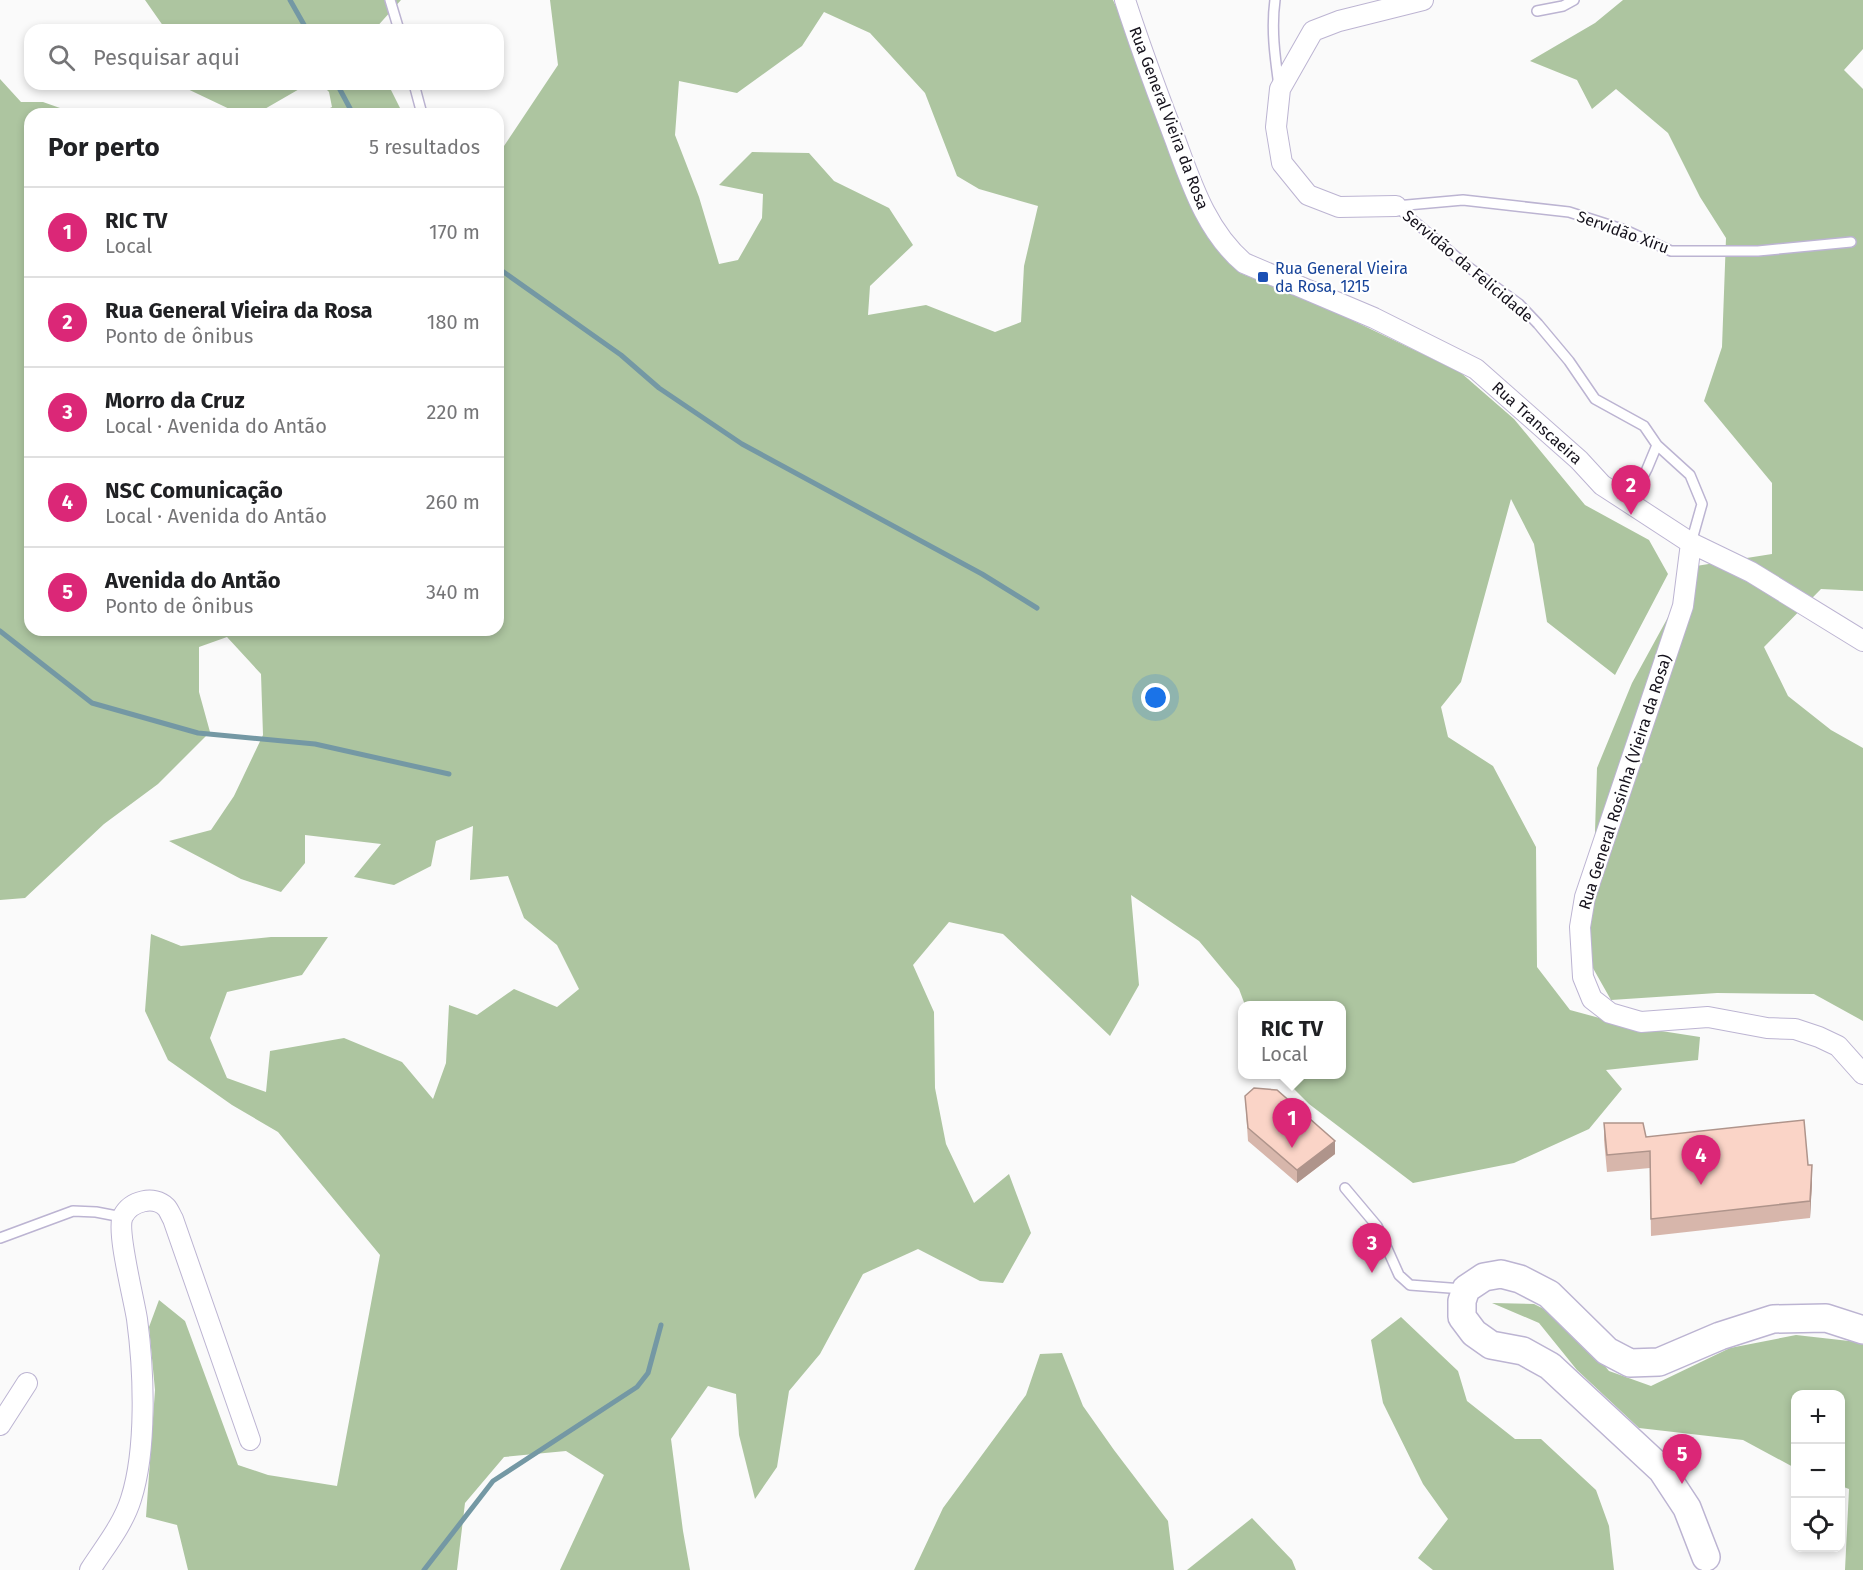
<!DOCTYPE html>
<html lang="pt">
<head>
<meta charset="utf-8">
<style>
  :root { --surface:#fff; --page:#f6f6f6; --text:#202124; --muted:#757577; --line:#e0e0e0; --accent:#db2777 }
  body { margin:0; font-family:"Fira Sans",sans-serif; background:var(--page); color:var(--text) }
  .controls { position:absolute; right:18px; bottom:18px; display:grid; overflow:hidden; border-radius:12px; box-shadow:0 3px 9px #0003 }
  .controls button { width:54px; height:54px; display:grid; place-items:center; padding:0; border:0; border-bottom:2px solid var(--line); background:var(--surface); color:var(--text); font:30px sans-serif }
  .you { position:absolute; left:1156px; top:698px; width:21px; height:21px; margin:-15px; border:4px solid #fff; border-radius:50%; background:#1a73e8; box-shadow:0 0 0 9px #1a73e833 }
  .badge { display:grid; place-items:center; width:39px; height:39px; border-radius:50%; background:var(--accent); color:#fff; font-size:20px; font-weight:700 }
  .pin { position:absolute; translate:-50% -50px; filter:drop-shadow(0 2px 3px #0008) }
  .pin::after { content:''; position:absolute; top:32px; width:21px; height:18px; background:inherit; clip-path:polygon(0 0,100% 0,50% 100%) }
  .popup { position:absolute; left:1238px; top:1001px; width:108px; height:78px; box-sizing:border-box; display:grid; place-content:center; border-radius:12px; background:var(--surface); filter:drop-shadow(0 2px 4px #0005); font-size:20px; white-space:nowrap; color:var(--muted) }
  .popup b { font-size:22px; color:var(--text) }
  .popup::after { content:''; position:absolute; left:50%; top:100%; margin-left:-12px; border:12px solid transparent; border-top-color:var(--surface) }
  .list { margin:0; padding:0; list-style:none }
  h2 { display:flex; justify-content:space-between; align-items:center; height:78px; margin:0; padding:0 24px; font-size:26px }
  h2 small { font-size:20px; font-weight:400; color:var(--muted) }
  .list li { display:grid; grid-template-columns:39px 1fr auto; gap:18px; align-items:center; box-sizing:border-box; height:90px; padding:0 24px; border-top:2px solid var(--line) }
  .list b { display:block; font-size:22px; white-space:nowrap }
  .list p { margin:0; font-size:20px; white-space:nowrap; color:var(--muted) }
  .list em { font-size:20px; font-style:normal; color:var(--muted) }
  .icon { flex:none; width:33px; height:33px; fill:none; stroke:currentColor; stroke-width:2; stroke-linecap:round; stroke-linejoin:round }
  .map { position:relative; flex:none; width:1863px; height:1570px; overflow:hidden }
  .search { position:absolute; background:var(--surface); box-shadow:0 3px 9px #0003; left:24px; top:24px; width:480px; height:66px; display:flex; align-items:center; gap:15px; box-sizing:border-box; padding:0 21px; border-radius:18px; color:var(--muted); font-size:22px }
  .panel { position:absolute; background:var(--surface); box-shadow:0 3px 9px #0003; left:24px; top:108px; width:480px; height:528px; border-radius:18px }
  .map>svg:first-child { display:block }
  .forest { fill:#adc5a0; fill-rule:evenodd }
  .lines { fill:none; stroke-linecap:round; stroke-linejoin:round }
  .stream { stroke:#7498a4; stroke-width:5 }
  .lane-casing { stroke:#bcb4d2; stroke-width:12 }
  .street-casing { stroke:#bcb4d2; stroke-width:22 }
  .secondary-casing { stroke:#bcb4d2; stroke-width:30 }
  .lane { stroke:#fff; stroke-width:9 }
  .street { stroke:#fff; stroke-width:20 }
  .secondary { stroke:#fff; stroke-width:27 }
  .wall { fill:#d7b6ab }
  .shaded-wall { fill:#af948b }
  .building { fill:#fad4c7; stroke:#af948b; stroke-width:1.5 }
  .transit-dot { fill:#1a4fb4; stroke:#fff; stroke-width:2 }
  .labels { text-anchor:middle; dominant-baseline:central; stroke-width:4.5; stroke-linejoin:round; paint-order:stroke }
  .street-label { font-size:16px; fill:#15121c; stroke:#fff }
  .transit-label { font-size:16px; fill:#164399; stroke:#fff; text-anchor:start }
</style>
</head>
<body>
<div class="map">
<svg width="1863" height="1570" viewBox="0 0 1863 1570">
  <rect width="100%" height="100%" fill="#fafafa"/>
  <!-- forest -->
  <path class="forest" d="M145,0h256l-27,30h-208z
    M550,0h563l49,102 31,103 47,68 91,37 129,62 54,47 71,86 64,35 19,34 -53,101 -68,-53 -13,-78 -23,-45 -50,183 -20,25 7,30 45,29 43,81 1,120 33,43 59,16 71,11 -2,23 -92,10 16,19 -33,40 -75,34 -101,20 -104,-79 -29,-29 62,-1v-68l-97,-1 -6,-16 -40,-48 -68,-46 8,90 -29,51 -107,-102 -54,-12 -36,43 21,47 1,76 11,56 28,59 35,-29 22,59 -28,50 -23,-2 -62,-32 -55,25 -43,80 -31,37 -12,76 -22,32 -16,-64 -3,-41 -28,-8 -37,53 12,92 7,39h-130l44,-95 -38,-24 -62,6 -39,46 -8,67h-269l-11,-45 -31,-8 9,-127 -6,-63 10,-27 26,21 53,144 30,10 69,11 43,-231 -102,-123 -46,-27 -64,-45 -23,-49 6,-77 30,12 90,-9h57l-26,38 -75,17 -17,46 17,40 39,14 4,-41 74,-13 58,24 31,37 13,-36 3,-58 28,10 37,-26 43,18 22,-18 -22,-44 -33,-27 -16,-42 -38,4 3,-54 -37,15 -5,25 -37,19 -40,-8 27,-33 -76,-9v28l-24,29 -40,-13 -72,-38 42,-11 23,-34 29,-61 -2,-61 -34,-37 -28,10v45l11,40 -52,52 -54,40 -79,74 -25,2v-821l21,23h22l34,12h-47v516h468v-475l60,-90zM824,12l46,21 55,60 32,83 22,13 59,17 -14,60 -3,56 -26,10 -69,-27 -58,10 2,-29 43,-41 -24,-37 -55,-27 -25,-28 -57,-1 -33,33 44,9 -1,24 -24,42 -19,4 -20,-67 -24,-62 4,-54 58,12 65,-47z
    M1623,0h240v49l-19,21 19,19v502l-42,-2 -57,58 24,49 43,34 32,18v273l-49,-27 -97,-1 -106,7 -26,-46 8,-59 4,-127 35,-85 64,-117 76,-12v-71l-68,-82 18,-54 4,-109 -26,-41 -32,-64 -52,-44 -24,20 -15,-29 -47,-19 65,-38z
    M177,84h131l-52,30h-16z
    M321,84h67l15,30h-85l14,-7 -3,-15z
    M1492,1303l42,1 32,16 43,51 42,15 79,-38 66,-13 62,7 5,3v225h-18l4,-81 -8,-3 -1,-92h-44l-1,74 -52,-28 -104,-12 -62,-58 -38,-47z
    M1401,1317l57,54 9,30 48,38h26l55,51 13,36 5,44h-181l-15,-12 30,-39 -25,-35 -40,-81 -12,-63z
    M1062,1353l21,53 31,44 54,71 6,49h-260l29,-62 83,-113 14,-41z
    M1252,1518l40,42 4,10h-109z"/>
  <g class="lines">
    <!-- stream -->
    <path class="stream" d="M290,0l17,30
      M337,84l16,30
      M498,268l123,87 38,33 83,56 240,130 55,34
      M0,631l92,72 106,30 117,11 134,30
      M424,1570l69,-89 144,-94 11,-14 13,-48"/>
    <!-- lane casing -->
    <g class="lane-casing">
      <path id="lane" d="M390,0l9,30
        M1275,0c-4,29 0,57 4,86
        M1537,11l26,-5 11,-6
        M414,84l8,30
        M1396,206l67,-6 106,12 56,18 46,21h87l93,-9
        M1396,206l71,60 52,38 19,20 31,37 26,38 49,27 13,19 -10,24 -18,34
        M1657,445l33,30 12,29 -11,39
        M1345,1188l32,38 22,49 11,10 53,4
        M0,1238l73,-27 23,1 26,5"/>
    </g>
    <!-- street casing -->
    <g class="street-casing">
      <path id="street" d="M1125,0c14,43 29,84 45,126 19,49 33,102 74,137l130,55 102,51 103,91 23,25 89,58 60,29 112,69
        M1396,206l-57,1 -31,-12 -26,-32 -6,-36 4,-38 33,-58 26,-10 84,-21
        M1691,543l-8,63 -98,291 -5,30 3,50 9,22 18,14 31,9 67,-5 59,11 28,1 24,8 19,9 25,28
        M0,1425l27,-42
        M90,1570c14,-22 33,-45 41,-71 16,-50 13,-128 6,-180 -3,-20 -21,-89 -14,-103 8,-15 31,-21 43,-9 3,3 5,9 7,12l77,221"/>
    </g>
    <!-- secondary casing -->
    <g class="secondary-casing">
      <path id="secondary" d="M1706,1557l-19,-49 -25,-38 -112,-104 -27,-15 -32,-6 -17,-12 -12,-16v-16l4,-12 18,-12 17,-3 19,5 29,15 58,57 23,12 29,-1 61,-26 53,-17 53,-1 37,12"/>
    </g>
    <!-- lane -->
    <use href="#lane" class="lane"/>
    <!-- street -->
    <use href="#street" class="street"/>
    <!-- secondary -->
    <use href="#secondary" class="secondary"/>
  </g>
  <!-- wall -->
  <path class="wall" d="M1245,1096l90,58 -38,29 -49,-42z
    M1604,1123l42,14 162,28 4,17 -2,36 -159,18 -1,-68 -43,4 -3,-32z"/>
  <!-- shaded-wall -->
  <path class="shaded-wall" d="M1335,1141v13l-38,29v-13z
    M1812,1165v17l-2,36v-17z"/>
  <!-- building -->
  <path class="building" d="M1254,1088l23,2 58,51 -38,29 -49,-42 -3,-32z
    M1804,1120l4,45h4l-2,36 -159,18 -1,-68 -43,4 -3,-32h39l3,14z"/>
  <!-- markers -->
  <rect class="transit-dot" x="1257" y="271" width="12" height="12" rx="3"/>
  <g class="labels">
    <!-- street labels -->
    <g class="street-label">
      <text transform="translate(1169 118) rotate(69)">Rua General Vieira da Rosa</text>
      <text transform="translate(1623 232) rotate(20)">Servidão Xiru</text>
      <text transform="translate(1468 266) rotate(40)">Servidão da Felicidade</text>
      <text transform="translate(1537 423) rotate(42)">Rua Transcaeira</text>
      <text transform="translate(1625 782) rotate(-72)">Rua General Rosinha (Vieira da Rosa)</text>
    </g>
    <!-- transit labels -->
    <g class="transit-label">
      <text x="1275" y="268">Rua General Vieira<tspan x="1275" dy="18">da Rosa, 1215</tspan></text>
    </g>
  </g>
</svg>
<div class="controls">
<button>+</button>
<button>−</button>
<button><svg class="icon" aria-label="locate" viewBox="0 0 24 24"><circle cx="12" cy="12" r="6"/><path d="M12 2v4M12 18v4M2 12h4M18 12h4"/></svg></button>
</div>
<div class="you"></div>
<div class="pin badge" style="left:1292px;top:1148px">1</div>
<div class="popup"><b>RIC TV</b>Local</div>
<div class="pin badge" style="left:1631px;top:515px">2</div>
<div class="pin badge" style="left:1372px;top:1273px">3</div>
<div class="pin badge" style="left:1701px;top:1185px">4</div>
<div class="pin badge" style="left:1682px;top:1484px">5</div>
<div class="search"><svg class="icon" aria-label="search" viewBox="0 0 24 24"><circle cx="10" cy="10" r="6"/><path d="M15 15l6 6"/></svg>Pesquisar aqui</div>
<section class="panel">
<h2>Por perto<small>5 resultados</small></h2>
<ul class="list">
<li><span class="badge">1</span><div><b>RIC TV</b><p>Local</p></div><em>170 m</em></li>
<li><span class="badge">2</span><div><b>Rua General Vieira da Rosa</b><p>Ponto de ônibus</p></div><em>180 m</em></li>
<li><span class="badge">3</span><div><b>Morro da Cruz</b><p>Local · Avenida do Antão</p></div><em>220 m</em></li>
<li><span class="badge">4</span><div><b>NSC Comunicação</b><p>Local · Avenida do Antão</p></div><em>260 m</em></li>
<li><span class="badge">5</span><div><b>Avenida do Antão</b><p>Ponto de ônibus</p></div><em>340 m</em></li>
</ul>
</section>
</div>
</body>
</html>
